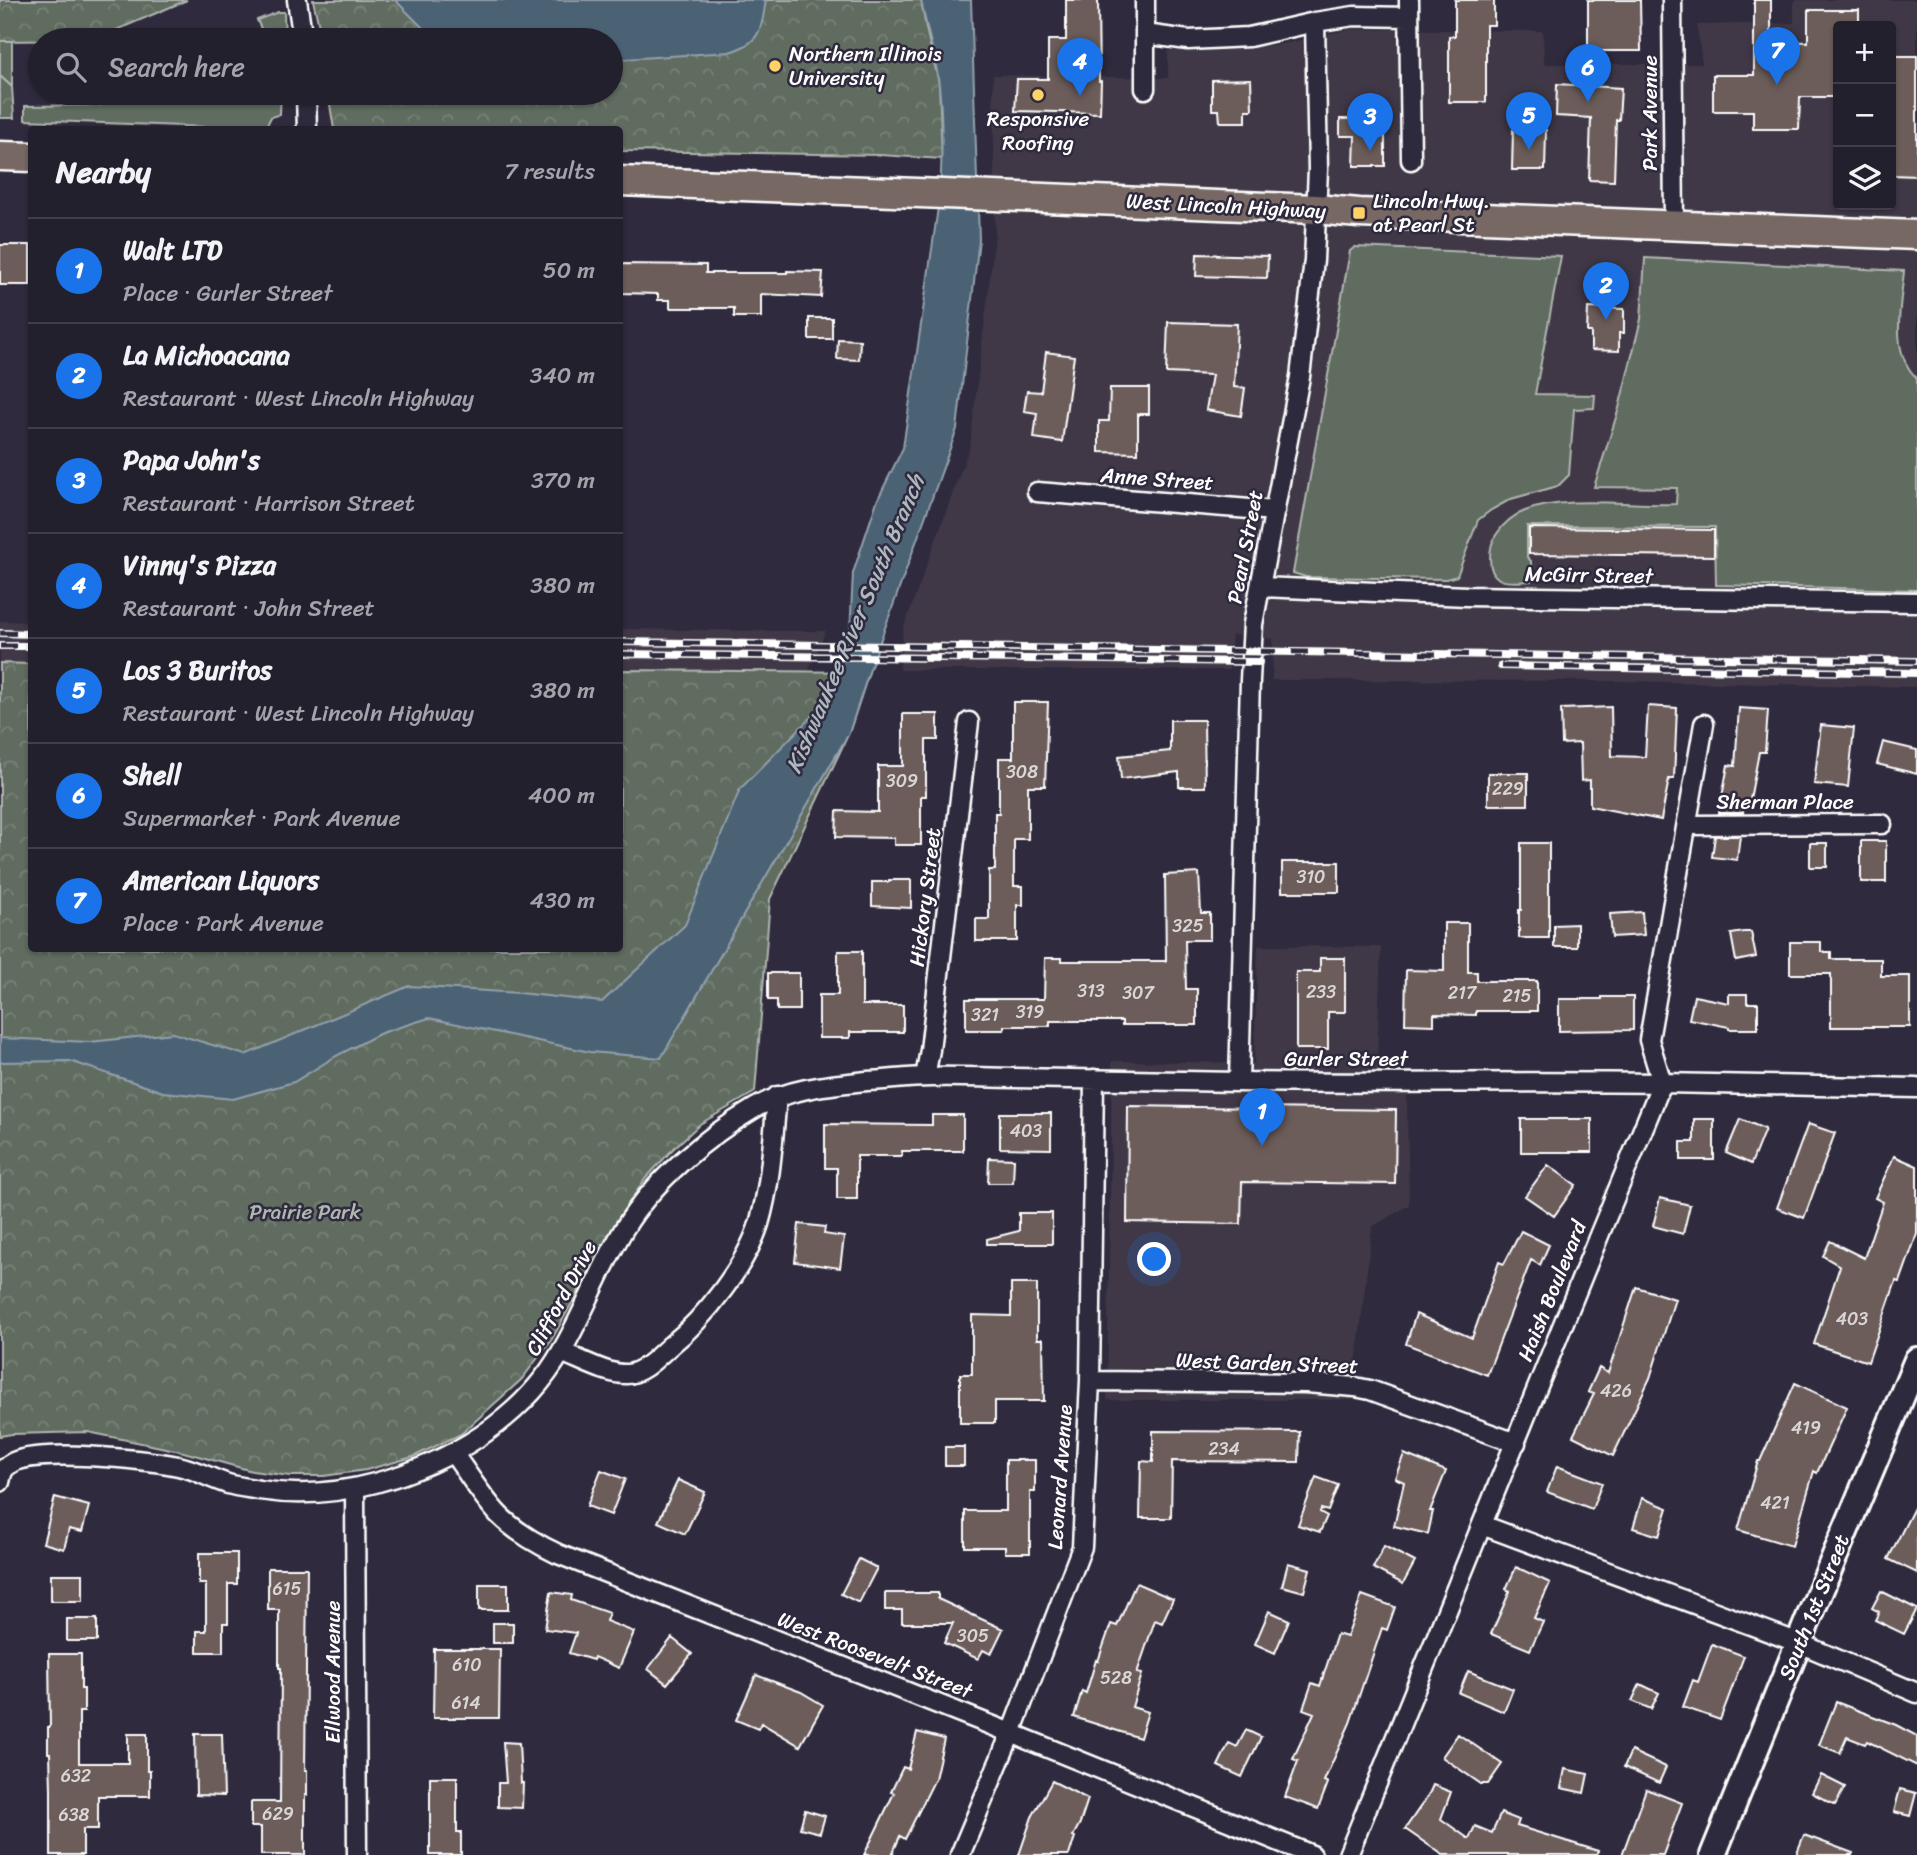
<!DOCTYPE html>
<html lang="en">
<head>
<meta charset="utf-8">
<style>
  :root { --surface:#23202e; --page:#2b2836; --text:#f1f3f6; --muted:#a3a3aa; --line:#403e4a; --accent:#1a73e8 }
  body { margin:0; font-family:Sriracha,sans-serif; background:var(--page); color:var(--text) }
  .controls { position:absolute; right:21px; top:21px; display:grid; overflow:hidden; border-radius:7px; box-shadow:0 2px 5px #0004 }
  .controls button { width:63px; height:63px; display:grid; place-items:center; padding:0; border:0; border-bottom:2px solid var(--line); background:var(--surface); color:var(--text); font:35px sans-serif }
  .you { position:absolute; left:1155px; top:1260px; width:24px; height:24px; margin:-18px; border:5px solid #fff; border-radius:50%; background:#1a73e8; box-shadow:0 0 0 10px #1a73e833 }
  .badge { display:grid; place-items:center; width:46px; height:46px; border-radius:50%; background:var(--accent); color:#fff; font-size:23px; font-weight:700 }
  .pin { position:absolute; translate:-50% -58px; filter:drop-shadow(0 2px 4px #0008) }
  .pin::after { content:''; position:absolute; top:37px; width:24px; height:21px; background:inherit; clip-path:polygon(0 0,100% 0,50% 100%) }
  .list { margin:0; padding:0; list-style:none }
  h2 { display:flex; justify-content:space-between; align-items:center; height:91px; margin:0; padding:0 28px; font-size:30px }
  h2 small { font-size:23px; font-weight:400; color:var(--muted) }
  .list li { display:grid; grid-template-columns:46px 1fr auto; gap:21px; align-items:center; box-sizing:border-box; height:105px; padding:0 28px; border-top:2px solid var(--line) }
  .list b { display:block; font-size:26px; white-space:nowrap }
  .list p { margin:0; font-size:23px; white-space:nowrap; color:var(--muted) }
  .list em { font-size:23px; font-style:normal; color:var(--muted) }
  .icon { flex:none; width:38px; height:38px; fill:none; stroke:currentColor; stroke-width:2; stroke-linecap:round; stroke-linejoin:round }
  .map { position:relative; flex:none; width:1917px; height:1855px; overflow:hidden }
  .search { position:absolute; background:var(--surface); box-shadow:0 2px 5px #0004; left:28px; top:28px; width:595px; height:77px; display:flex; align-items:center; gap:18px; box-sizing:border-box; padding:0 24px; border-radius:38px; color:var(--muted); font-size:26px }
  .panel { position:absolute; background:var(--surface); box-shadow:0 2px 5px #0004; left:28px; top:126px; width:595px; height:826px; border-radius:7px }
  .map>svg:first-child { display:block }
  .built { fill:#413946; fill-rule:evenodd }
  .green { fill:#616c60; stroke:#b0b6b0; stroke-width:2 }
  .forest { fill:url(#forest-crowns); stroke:#b0b6b0; stroke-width:2 }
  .water { fill:#4b6275; stroke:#93a1ac; stroke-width:2 }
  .building { fill:#6c5d5a; stroke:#fff; stroke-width:2 }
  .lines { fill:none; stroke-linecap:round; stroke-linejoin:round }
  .street-casing { stroke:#fff; stroke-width:23 }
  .secondary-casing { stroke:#fff; stroke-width:30 }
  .primary-casing { stroke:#fff; stroke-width:33 }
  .street { stroke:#2f2a3d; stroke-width:18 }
  .secondary { stroke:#2f2a3d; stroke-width:24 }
  .primary { stroke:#776864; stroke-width:28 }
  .rail-casing { stroke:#fff; stroke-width:8 }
  .rail { stroke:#2f2a3d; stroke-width:5; stroke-dasharray:16; stroke-linecap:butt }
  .poi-dot { fill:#ffd166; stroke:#2f2a3d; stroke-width:2.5 }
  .labels { text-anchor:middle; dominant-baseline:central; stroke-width:5; stroke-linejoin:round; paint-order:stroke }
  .number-label { font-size:18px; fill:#dad6d6 }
  .poi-label { font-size:21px; fill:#fff; stroke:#2f2a3d; text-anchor:start }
  .street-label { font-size:21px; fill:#fff; stroke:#2f2a3d }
  .park-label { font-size:21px; fill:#b0b6b0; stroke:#2f2a3d }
  .water-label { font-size:23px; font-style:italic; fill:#aeb8c1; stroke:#2f2a3d }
</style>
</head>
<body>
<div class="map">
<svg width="1917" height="1855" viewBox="0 0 1917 1855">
  <defs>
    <pattern id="forest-crowns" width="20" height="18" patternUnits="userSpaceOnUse" patternTransform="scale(1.75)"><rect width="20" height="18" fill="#616c60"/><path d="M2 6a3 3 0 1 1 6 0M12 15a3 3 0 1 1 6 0" fill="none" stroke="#798278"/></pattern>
  </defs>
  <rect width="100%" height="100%" fill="#2f2a3d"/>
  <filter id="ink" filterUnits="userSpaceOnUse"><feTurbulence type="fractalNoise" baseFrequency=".0143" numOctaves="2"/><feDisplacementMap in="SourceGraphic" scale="14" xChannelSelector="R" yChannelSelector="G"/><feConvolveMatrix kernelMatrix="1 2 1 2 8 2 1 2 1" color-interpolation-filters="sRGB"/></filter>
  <g filter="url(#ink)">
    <!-- built -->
    <path class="built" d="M1794,0h123v687l-295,-6 -350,-1 1,-41 -41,-4 -3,35h-329l3,-40 67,-184 25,-212 -2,-159 175,3v-27l110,-6 72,-16 193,2 1,33h158l-5,-39 97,-2zM1838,26h53v179h-53z
      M0,621l31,1v42l-31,-1z
      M620,629l156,2h50l-18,41 -188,-2z
      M1258,946l123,1 -4,114 29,2 3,142 -37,22 -20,173h-245l5,-339 142,2z"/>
    <!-- green -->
    <path class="green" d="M278,12h6l1,28h-33l12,-5 -7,-15z
      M0,41h12v46l-12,-11z
      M129,93h152l-1,21 -9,3 -5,10 -32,-1v2l-209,-8v-14l75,-1z
      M1355,247l206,9 -26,138 60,1 -1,13 -20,1 -5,66 -11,11 -47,13 -20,11 -13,10 -21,56 -11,3 -140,-2 -13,-4 57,-322z
      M1645,258l259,13c-3,34 -15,82 13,107v212l-201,-5 -1,-58 -188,-1v31l4,4v20c-9,0 -24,3 -32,-2 -13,-8 -10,-33 -3,-44 7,-11 18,-20 29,-24 42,-16 106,-5 151,-7l1,-16 -83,-1 25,-79 22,-89z"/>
    <!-- forest -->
    <path class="forest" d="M0,0h187l-94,40 -93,1z
      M313,0h608l5,28 13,55 3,76 -62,-4 -260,-4v-21l-286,-1 -6,-36h283v-53h-289z
      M0,76l12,11 2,31h-14z
      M0,663l31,1 1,284h588v-278l249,2 -20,61 -79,166 -15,193 -55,32 -27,25 -28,30 -24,36 -69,124 -30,40 -61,55 -48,23 -47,13 -42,6h-34l-38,-5 -72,-20 -92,-19 -76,2 -12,2z"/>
    <!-- water -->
    <path class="water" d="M395,0h371c-5,30 -5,43 -37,52l-118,8v-20h-173l-14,-11z
      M921,0h50l8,239 -22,190 -88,243 -20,61 -188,325 -71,-6 -161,-34 -48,15 -45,23 -42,26 -61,17 -70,-7 -93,-31 -70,1v-24l90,4 83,-9 72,22 164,-69 110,7 83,9 83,-77 55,-136 84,-85 26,-70 3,-61 24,-72 26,-53 37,-254c2,-36 3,-73 -1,-109 -3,-27 -13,-57 -18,-85z"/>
    <!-- building -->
    <path class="building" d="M1066,0h32l1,81h2l-1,32 -85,-2 2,-32h31v-39h18z
      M1455,0h39v25h-8v77h-37v-66h6z
      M1588,0h52l1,51h-53z
      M1754,0h17v41l37,1v-32h51v16h-21v71h-38l-1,32h-46v-18h-40v-36h41z
      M1891,56h26v120l-26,-1z
      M1251,79l1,31h-6v12h-26l-1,-12h-7v-30z
      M1557,84l64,4 -2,32h-3l-2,61 -25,-1 2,-62 -35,-2z
      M1340,119h45v47h-31l1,-30h-15z
      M1513,130h33l-1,40h-33z
      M0,245h30v40h-30z
      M1197,254l71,2 -1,22 -71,-2z
      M620,264l86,1v8h81v-2l36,1 -2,25 -60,-3v23h-27v-9h-64v-8h-12v-6l-38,-1z
      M1588,308l36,1v24h-5v18l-28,-1v-18h-4z
      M809,318h23v21h-23z
      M1168,322l69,2 -3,63 11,1 -4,28 -35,-6 6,-35 -46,-2z
      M838,339l22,1 -1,20 -22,-1z
      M1046,352l28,4 -12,86 -28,-4 3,-25 -13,-2 3,-20 14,1z
      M1110,388h39v26h-11v39l-39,-1v-31h10z
      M1529,528l185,2v26l-185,-2z
      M1013,702h35l-3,84h-17v53h-14v47h9v19h-6v36h-41v-22h13v-49h6v-57h4v-55h14z
      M1648,706l29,2 -3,71h-5l-8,41 -71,-14v-26l-9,1 -1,-38 -18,1 -1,-35 50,-2 1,49 33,1z
      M1739,708l29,2 -3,42h-6l-10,53h-5l-1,8h-24l9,-48 7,1z
      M903,714h35v26h-12v56h-5v49h-27v-7l-58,-1 1,-26 41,1v-46h25z
      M1170,720h34l1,67h-26v-15l-58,7 -2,-23 51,-5z
      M1821,725l33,3 -6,59 -34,-3z
      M1883,742l34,8v24l-40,-10z
      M1488,773h40v32h-40z
      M1715,836h25l-3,24 -25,-3z
      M1861,841h25v41h-25z
      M1521,843h28v95h-30v-28h2z
      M1810,843h17v24h-17z
      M1282,862h57v30h-57z
      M1199,873l2,40h9v27h-25l1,49h11v36h-75v-4h-72v5h-46v4h-38v-31h78l1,-41h17v3h104l-1,-86z
      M889,880h22v28l-39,-2v-24h17z
      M1642,912l2,23 -32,2 -2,-23z
      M1444,923h24v49h9v9h60v30h-61v4l-42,-1v11l-29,-1 1,-54 38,1z
      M1577,924v23h-23v-22z
      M1744,932h7l5,25 -20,4 -5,-27z
      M1790,942h31v10h10v7h50v17h29v51h-79v-53h-41z
      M838,951h24v54h41v27h-53v6h-31v-43h19z
      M1320,958h25v54h-17v37h-32v-77h24z
      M768,973h31v37h-22v-10h-9z
      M1729,994h18v9h11v26h-29v-2l-40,-8 5,-23 35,7z
      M1602,997h31v33l-74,1v-32h43z
      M1128,1106l268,4 -1,74 -153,-2 -1,42 -114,-2z
      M1000,1113h51v36l-51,-1z
      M932,1115h31v36h-61v5h-45v43h-20v-31h-12v-44l107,1z
      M1521,1119h71v33h-71z
      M1694,1119h20v41h-33v-18h13z
      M1740,1119l25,10 -14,35 -25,-11z
      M1808,1124l27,9 -31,85 -27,-10z
      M1894,1156l23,10v68l-17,48 -4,-1 -28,81 -54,-18 26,-78 -17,-10 7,-15 34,17 19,-56 -8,-4z
      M989,1158l25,1 -1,24h-25z
      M1548,1165l28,20 -22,31 -29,-20z
      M1660,1198l30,7 -7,29 -30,-8z
      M1019,1213h33v31h-65v-5l32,-8z
      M799,1224l26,3 -1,7 20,3 -4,31 -45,-6z
      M1521,1231l28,14 -9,20 -9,-5 -44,115 -81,-31 10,-30 56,24 27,-76 5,2z
      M1011,1284h26v55h6l1,62h-49v22h-35v-49h12v-59l39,1z
      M1636,1287l39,12 -25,79 -37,78 -40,-20 21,-42 -6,-2 11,-24 9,5z
      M1795,1383l52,24 -30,66 -3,-2 -22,75 -54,-16 20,-69h2z
      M1153,1431l147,1 -1,30 -127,-1 -1,57h-31l1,-57 12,1z
      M945,1447h19v19h-19z
      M1404,1454l42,17 -16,40h3l-5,23 -34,-8 10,-44 -9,-4z
      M1006,1460h29v32h-5v61h-25v-6h-40v-36h41z
      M1557,1466l45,17 -10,26 -45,-17z
      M601,1470l24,9 -14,36 -24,-9z
      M1316,1477l22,8 -10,26 -7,-2 -1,3 7,4 -7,16 -22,-7z
      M678,1480l27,12 -20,42 -27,-12z
      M55,1497l34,9 -7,26 -13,-3 -5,20 -21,-6z
      M1642,1498l26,10 -9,28 -26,-8z
      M1917,1502v71l-29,-14z
      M1384,1546l31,16 -12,22 -30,-16z
      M199,1553h38v31h-9v39h-5v29h-26v-21h9v-47h-7z
      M859,1559l18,9 -18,35 -18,-9z
      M1288,1563l22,6 -6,23 -22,-6z
      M1516,1567l34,16 -16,35 9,4 -13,28 -39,-16 19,-43 -4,-2z
      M268,1568h39l-2,202h2v25h-2v60h-44v-28h-10v-25h29l1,-134h-2v-58h-11z
      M51,1574h32v27h-32z
      M1136,1583l37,16 -11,24 -7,-3 -18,53 5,1 -10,33 16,5 -8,26 -66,-21 8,-26 4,2 10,-33 2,1 13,-37 6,2z
      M479,1584h29v26h-29z
      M1881,1591l36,18 -13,25 -29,-14 4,-8 -7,-4z
      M551,1592l21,3 -1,5 38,13 -3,8 28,11 -15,36 -25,-11 -1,3 -24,-7 7,-20 -31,-4z
      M885,1593h53v6l65,30 -12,25 -8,-4 -5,9 -34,-16 9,-20h-51v-13h-17z
      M1362,1595l33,12 -8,23 -5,-2 -32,95 -26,58 4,2 -10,26 -33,-12 13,-36 -5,-2 21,-46 -11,-4 9,-26 8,3 17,-52 10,3z
      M1269,1611l20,9 -14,33 -20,-9z
      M67,1619h30v22h-30z
      M493,1623h20v20h-20z
      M672,1638l20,16 -25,30 -19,-15z
      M1712,1644l32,12 -24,64 -37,-13 10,-27 5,2z
      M434,1649h66l-1,69h-66z
      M49,1654h32v35h3v23h-5v51h49v-29h19v37h3v25h-52v33h-15v26h-32v-65l-1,-37h-2v-26h2z
      M1468,1671l45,18 -9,23 -45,-19z
      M756,1675l45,17 22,13 -23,41 -39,-23 -3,6 -22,-9z
      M1640,1684l19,9 -8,16 -19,-8z
      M1836,1702l60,23 21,11v30l-50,-25 -2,3 -18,-7 -7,16 -21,-8z
      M1246,1730l15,7 -19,40 -24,-11 11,-23 8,4z
      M917,1732l27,7 -9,40 -30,60 -5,-3 -8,19h-28l30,-62 -3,-1 12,-25 5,2z
      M195,1734h27l2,62 -28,-1z
      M1458,1734l44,30 -14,20h-7l-39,-27z
      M503,1742l16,1 2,40h2l-1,25 -24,-1v-24h8z
      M1631,1751l35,16 -7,16 -35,-16z
      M1565,1769l23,5 -4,19 -23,-5z
      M1821,1775l24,12 -10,18 -23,-12z
      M430,1777h27v55h4v23h-31z
      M1052,1781l36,18 -8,24 -7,13 2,1 -6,18h-50l13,-38z
      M1433,1785l18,7 -10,27 28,20 6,-13 17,7 9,-20 18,7 -2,6 81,25 -1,4h-154l-38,-26 24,-35z
      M1646,1789l36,14 -19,52h-41z
      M1900,1789l16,4 -6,23 -16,-4z
      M805,1810l20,6 -5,17 -20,-5z
      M1804,1835l49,18 -1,2h-56z"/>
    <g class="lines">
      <!-- street casing -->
      <g class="street-casing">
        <path id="street" d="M297,0l6,40
          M1409,0l2,160
          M1672,0l2,225
          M1145,34l43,6 61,-3 66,-15 39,-6 55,1
          M1145,89v-89
          M306,93l1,37
          M1037,492l238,19
          M1261,587l206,9 450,6
          M1688,825l194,-1
          M925,1077l5,-27 39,-328
          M1239,1082l11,-402 3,-56 47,-247 14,-117 4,-91 -3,-147
          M561,1352c19,7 47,23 66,22 17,-1 32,-19 44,-29 34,-27 75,-80 88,-121 12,-41 14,-85 18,-128
          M1090,1381l216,2 49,4 15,3 146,53
          M453,1453c14,19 29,44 46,62 16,16 38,29 59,39l453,179 301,122
          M0,1482c2,-8 2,-13 10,-18 24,-17 137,-4 168,2 17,3 33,13 50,18 10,3 21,4 31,6 38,6 79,3 116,-7 74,-20 147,-63 186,-131 23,-39 39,-83 63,-123 29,-48 82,-92 131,-121 34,-20 73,-23 112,-27 21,-1 42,-4 64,-4 28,-1 56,1 84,1 75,1 149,3 223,4 142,2 283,-1 424,1 85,1 170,3 255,5
          M355,1489l2,366
          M1482,1525l317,118 118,50
          M960,1855l51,-122 71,-186 8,-166 4,-302
          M1348,1855l252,-622 62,-150 -13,-43 55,-316"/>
      </g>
      <!-- secondary casing -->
      <g class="secondary-casing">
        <path id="secondary" d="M1713,1855l95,-235 109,-260"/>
      </g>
      <!-- primary casing -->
      <g class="primary-casing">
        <path id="primary" d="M0,156l32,1
          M620,181l696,28 43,4 558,22"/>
      </g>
      <!-- street -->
      <use href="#street" class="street"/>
      <!-- secondary -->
      <use href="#secondary" class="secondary"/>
      <!-- primary -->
      <use href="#primary" class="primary"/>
      <!-- rail casing -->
      <g class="rail-casing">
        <path id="rail" d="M0,633l32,1
          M620,642l1297,19
          M0,646h32
          M620,654l639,8
          M1501,666l416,7"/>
      </g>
      <!-- rail -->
      <use href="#rail" class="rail"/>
    </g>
  </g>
  <!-- markers -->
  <g class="poi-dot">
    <circle cx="775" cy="66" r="7"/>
    <circle cx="1038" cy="95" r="7"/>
    <rect x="1352" y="206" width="14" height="14" rx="3.5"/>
  </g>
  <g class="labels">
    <!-- number labels -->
    <g class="number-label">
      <text x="1022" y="772">308</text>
      <text x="902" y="781">309</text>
      <text x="1508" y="789">229</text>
      <text x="1311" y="877">310</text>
      <text x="1188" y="926">325</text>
      <text x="1091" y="991">313</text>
      <text x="1321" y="992">233</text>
      <text x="1138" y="993">307</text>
      <text x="1462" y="993">217</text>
      <text x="1517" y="996">215</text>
      <text x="1030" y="1012">319</text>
      <text x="985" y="1015">321</text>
      <text x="1026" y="1131">403</text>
      <text x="1852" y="1319">403</text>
      <text x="1616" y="1391">426</text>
      <text x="1806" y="1428">419</text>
      <text x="1224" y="1449">234</text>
      <text x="1775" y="1503">421</text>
      <text x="287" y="1589">615</text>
      <text x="973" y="1636">305</text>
      <text x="467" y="1665">610</text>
      <text x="1116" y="1678">528</text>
      <text x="466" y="1703">614</text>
      <text x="76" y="1776">632</text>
      <text x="278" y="1814">629</text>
      <text x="74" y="1815">638</text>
    </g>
    <!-- poi labels -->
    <g class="poi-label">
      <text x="789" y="54">Northern Illinois<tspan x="789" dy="24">University</tspan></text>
      <text x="1038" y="119" text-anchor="middle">Responsive<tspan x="1038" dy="24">Roofing</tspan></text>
      <text x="1373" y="201">Lincoln Hwy.<tspan x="1373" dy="24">at Pearl St</tspan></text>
    </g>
    <!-- street labels -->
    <g class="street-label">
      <text transform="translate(1650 113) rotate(-90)">Park Avenue</text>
      <text transform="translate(1226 206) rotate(3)">West Lincoln Highway</text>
      <text transform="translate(1157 479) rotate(4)">Anne Street</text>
      <text transform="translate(1245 547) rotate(-79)">Pearl Street</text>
      <text transform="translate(1589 575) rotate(1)">McGirr Street</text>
      <text x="1785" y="802">Sherman Place</text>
      <text transform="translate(925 897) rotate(-83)">Hickory Street</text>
      <text x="1346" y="1059">Gurler Street</text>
      <text transform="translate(1552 1291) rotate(-68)">Haish Boulevard</text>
      <text transform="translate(561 1298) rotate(-62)">Clifford Drive</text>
      <text transform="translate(1267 1363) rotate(2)">West Garden Street</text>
      <text transform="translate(1060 1477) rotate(-86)">Leonard Avenue</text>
      <text transform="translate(1814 1607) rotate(-68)">South 1st Street</text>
      <text transform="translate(875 1655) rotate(21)">West Roosevelt Street</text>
      <text transform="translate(333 1672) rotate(-90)">Ellwood Avenue</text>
    </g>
    <!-- park labels -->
    <g class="park-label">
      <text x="305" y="1212">Prairie Park</text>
    </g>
    <!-- water labels -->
    <g class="water-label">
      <text transform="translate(855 624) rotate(-67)">Kishwaukee River South Branch</text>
    </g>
  </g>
</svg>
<div class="controls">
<button>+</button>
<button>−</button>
<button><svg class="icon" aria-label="layers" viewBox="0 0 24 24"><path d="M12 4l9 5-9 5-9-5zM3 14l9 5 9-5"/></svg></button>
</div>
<div class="you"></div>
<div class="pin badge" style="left:1262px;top:1146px">1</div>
<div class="pin badge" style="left:1606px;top:320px">2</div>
<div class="pin badge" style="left:1370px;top:151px">3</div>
<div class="pin badge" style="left:1080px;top:96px">4</div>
<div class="pin badge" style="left:1529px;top:150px">5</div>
<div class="pin badge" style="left:1588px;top:102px">6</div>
<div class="pin badge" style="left:1777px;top:85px">7</div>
<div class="search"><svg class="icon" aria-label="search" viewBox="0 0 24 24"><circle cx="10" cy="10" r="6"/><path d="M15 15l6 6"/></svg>Search here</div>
<section class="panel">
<h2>Nearby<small>7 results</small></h2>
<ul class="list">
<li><span class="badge">1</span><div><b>Walt LTD</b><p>Place · Gurler Street</p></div><em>50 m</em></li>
<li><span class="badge">2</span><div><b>La Michoacana</b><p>Restaurant · West Lincoln Highway</p></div><em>340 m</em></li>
<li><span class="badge">3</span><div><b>Papa John's</b><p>Restaurant · Harrison Street</p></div><em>370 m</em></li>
<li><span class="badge">4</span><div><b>Vinny's Pizza</b><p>Restaurant · John Street</p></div><em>380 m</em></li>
<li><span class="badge">5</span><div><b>Los 3 Buritos</b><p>Restaurant · West Lincoln Highway</p></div><em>380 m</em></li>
<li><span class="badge">6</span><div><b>Shell</b><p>Supermarket · Park Avenue</p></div><em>400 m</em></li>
<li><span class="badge">7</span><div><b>American Liquors</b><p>Place · Park Avenue</p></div><em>430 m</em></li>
</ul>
</section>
</div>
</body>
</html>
